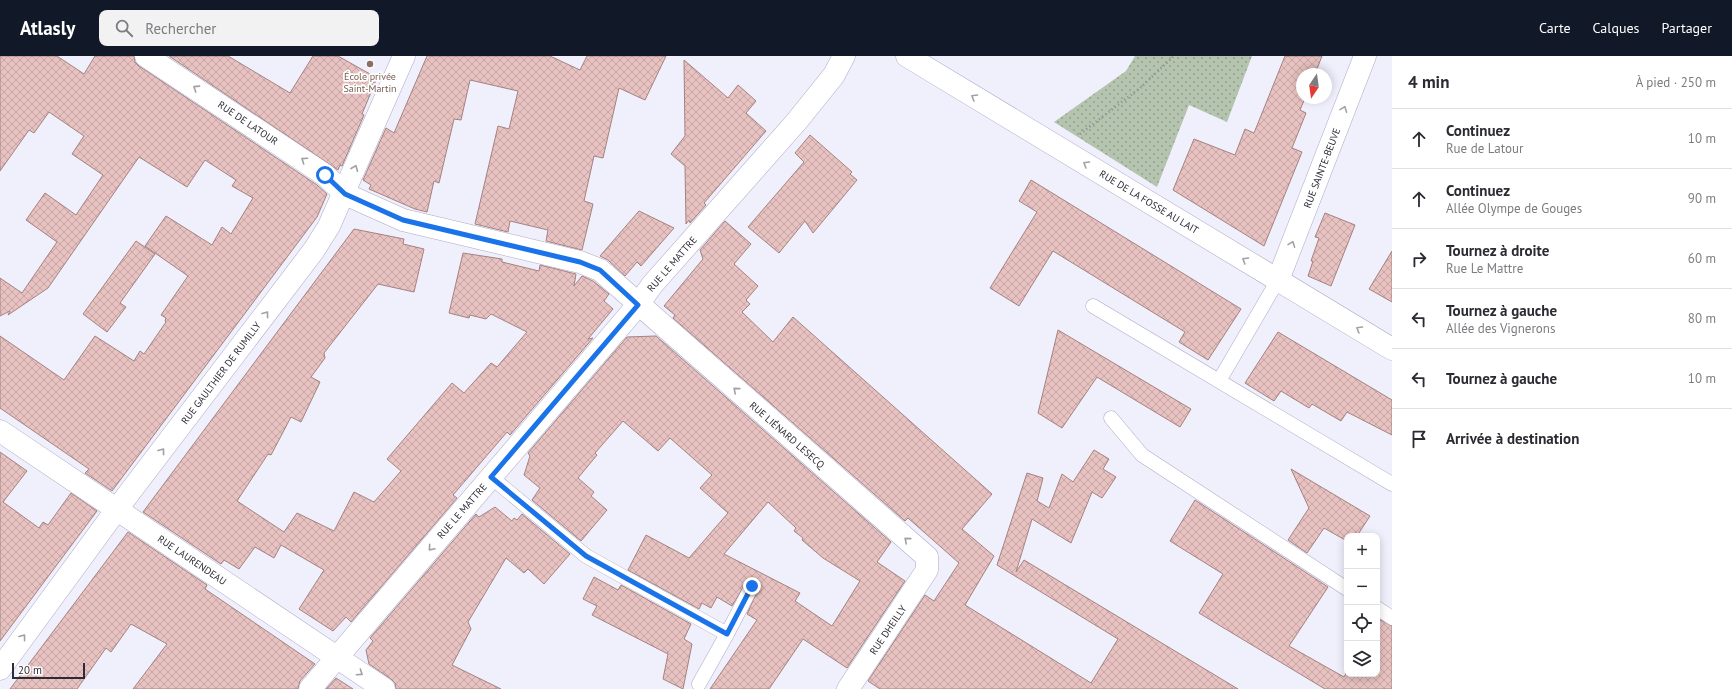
<!DOCTYPE html>
<html lang="fr">
<head>
<meta charset="utf-8">
<style>
  :root { --surface:#fff; --page:#f2f2f3; --text:#2b2b33; --muted:#7c7c81; --line:#e1e1e2; --accent:#111827 }
  body { margin:0; font-family:"PT Sans",sans-serif; background:var(--page); color:var(--text) }
  .controls { position:absolute; right:12px; bottom:12px; display:grid; overflow:hidden; border-radius:8px; box-shadow:0 2px 10px #0003 }
  .controls button { width:36px; height:36px; display:grid; place-items:center; padding:0; border:0; border-bottom:1px solid var(--line); background:var(--surface); color:var(--text); font:20px sans-serif }
  .compass { position:absolute; left:1296px; top:12px; width:36px; height:36px; border-radius:50%; background:var(--surface); box-shadow:0 2px 10px #0003; rotate:193deg }
  .scale { position:absolute; left:12px; bottom:10px; width:73px; box-sizing:border-box; padding-left:4px; border:2px solid #2c2b36; border-top:0; font-size:11px; line-height:14px; white-space:nowrap; color:#2c2b36; -webkit-text-stroke:3px #fefefe; paint-order:stroke }
  .stop { position:absolute; width:12px; height:12px; margin:-9px; border:3px solid #1a73e8; border-radius:50%; background:#fff }
  .stop.end { background:#1a73e8; border-color:#fff; box-shadow:0 1px 4px #0008 }
  .list { margin:0; padding:0; list-style:none }
  h2 { display:flex; justify-content:space-between; align-items:center; height:52px; margin:0; padding:0 16px; font-size:17px }
  h2 small { font-size:13px; font-weight:400; color:var(--muted) }
  .list li { display:grid; grid-template-columns:26px 1fr auto; gap:12px; align-items:center; box-sizing:border-box; height:60px; padding:0 16px; border-top:1px solid var(--line) }
  .list b { display:block; font-size:15px; white-space:nowrap }
  .list p { margin:0; font-size:13px; white-space:nowrap; color:var(--muted) }
  .list em { font-size:13px; font-style:normal; color:var(--muted) }
  .icon { flex:none; width:22px; height:22px; fill:none; stroke:currentColor; stroke-width:2; stroke-linecap:round; stroke-linejoin:round }
  .map { position:relative; flex:none; width:1392px; height:633px; overflow:hidden }
  header { display:flex; align-items:center; gap:24px; box-sizing:border-box; height:56px; padding:0 20px; background:var(--accent); color:#fff }
  header strong { font-size:19px }
  nav { display:flex; gap:22px; margin-inline-start:auto; font-size:14px }
  .search { width:280px; height:36px; background:var(--page); display:flex; align-items:center; gap:10px; box-sizing:border-box; padding:0 14px; border-radius:8px; color:var(--muted); font-size:15px }
  main { display:flex }
  aside { flex:1; background:var(--surface) }
  .map>svg:first-child { display:block }
  .park { fill:url(#park-dots) }
  .building { fill:url(#building-cross-hatch); stroke:#a48280; fill-rule:evenodd }
  .lines { fill:none; stroke-linecap:round; stroke-linejoin:round }
  .service-casing { stroke:#adaac7; stroke-width:15 }
  .minor-casing { stroke:#adaac7; stroke-width:23 }
  .path { stroke:#8a8995; stroke-width:2.5; stroke-dasharray:1 3; stroke-linecap:butt }
  .service { stroke:#fff; stroke-width:14 }
  .minor { stroke:#fff; stroke-width:22 }
  .oneway { stroke:#a0a0a5 }
  .route { stroke:#1a73e8; stroke-width:5 }
  .education-dot { fill:#8d6e63; stroke:#fefefe; stroke-width:1.5 }
  .labels { text-anchor:middle; dominant-baseline:central; stroke-width:3.5; stroke-linejoin:round; paint-order:stroke }
  .education-label { font-size:10px; fill:#785e54; stroke:#fefefe }
  .street-label { font-size:10px; fill:#2c2b36; stroke:#fefefe }
</style>
</head>
<body>
<header>
<strong>Atlasly</strong>
<div class="search"><svg class="icon" aria-label="search" viewBox="0 0 24 24"><circle cx="10" cy="10" r="6"/><path d="M15 15l6 6"/></svg>Rechercher</div>
<nav><a>Carte</a><a>Calques</a><a>Partager</a></nav>
</header>
<main>
<div class="map">
<svg width="1392" height="633" viewBox="0 0 1392 633">
  <defs>
    <pattern id="park-dots" width="8" height="8" patternUnits="userSpaceOnUse"><rect width="8" height="8" fill="#b4c4ae"/><path d="M2 2h.1M6 6h.1" fill="none" stroke="#939f8e" stroke-width="1.8" stroke-linecap="round"/></pattern>
    <pattern id="building-cross-hatch" width="8" height="8" patternUnits="userSpaceOnUse"><rect width="8" height="8" fill="#e8c2c0"/><path d="M0 0l8 8M0 8l8-8" fill="none" stroke="#c7a7a6"/></pattern>
  </defs>
  <rect width="100%" height="100%" fill="#f0effc"/>
  <!-- park -->
  <path class="park" d="M1135,0h117l-25,66 -38,-17 -32,82 -103,-65 72,-51z"/>
  <!-- building -->
  <path class="building" d="M0,0h57l27,18 11,-18h39l1,6 4,4 178,119 10,9 -10,23 -205,274 -27,-18 4,-4 -89,-61v-72l64,44 31,-44 39,25 6,-10 4,3 22,-32 -1,-1 1,-3 -5,-3 27,-39 -43,-30 21,-30 46,29 10,-18 9,7 22,-36 -21,-12 4,-6 -31,-20 -18,27 -48,-30 -91,131 -40,27 2,-4 -10,5v-38l22,15 35,-51 -31,-22 19,-27 31,22 27,-40 -31,-21 12,-18 -35,-24 -15,21 -5,-3 -29,41z
    M169,0h59l62,37 23,-37h25l39,22 -15,36 2,1 -22,51 -2,-1 -2,5z
    M427,0h123l30,14 7,-14h79l-21,44 -26,-12 -16,70 -9,-2 -10,45 9,3 -11,46 -36,-9 2,-11 -38,-9 -2,11 -33,-8 23,-98 11,3 9,-38 -48,-11 -9,40 -7,-1 -15,64 -5,-2 -7,31 -12,-3 -46,-20 2,-4 -8,-5 23,-52 8,5z
    M1285,0h37l-7,18h-13v24h3l-5,12 6,3 -14,35 10,4 -38,94 -91,-56 21,-51 41,16 10,-26 9,4z
    M684,4l44,38 10,-13 18,16 -10,12 20,18 -62,72 2,2 -16,18 -1,-3 -3,4 -1,-58 -14,-12 14,-18z
    M810,79l42,37 -2,2 7,6 -44,53 -8,-12 -26,32 -31,-26 56,-65 -9,-9z
    M1031,124l210,129 -33,51 -29,-18 6,-10 -132,-81 -34,55 -29,-18 47,-76 -18,-11z
    M639,155l35,17 -33,38 -4,-4 -12,14 -17,-16 -8,-4z
    M1325,157l30,12 -24,61 -23,-10 5,-15h-2l8,-23 -4,-1z
    M725,165l26,23 -17,20 24,22 -12,14 4,4 -8,8 31,30 20,-25 199,177 -30,35 32,27 -29,49 126,78 27,-44 -121,-74 30,-92 16,5 -6,23 12,7 13,-34 11,8 21,-32 15,9 -6,10 13,8 -14,21 -10,-6 -21,51 -39,-24 -16,53 8,-12 214,129h-358l-12,-8 57,-86 9,6 25,-38 -51,-45 -3,3 -232,-203 2,-3 -11,-9 39,-47 -3,-9z
    M354,173l50,10 -1,5 21,5 -10,43 -36,-8 -54,69 1,5 -14,19 9,5 -19,40 -10,-5 -20,38 -3,-1 -31,47 47,31 13,-19 37,18 20,-39 20,10 27,-31 -14,-12 65,-76 12,10 27,-30 6,4 30,-35 -36,-18 -5,5 -16,-4 -1,3 -20,-5 14,-60 39,6v3l37,9 1,-6 36,9 -2,12 8,-10 11,5 16,13 -5,7 9,8 -25,30 5,-1 -83,97 -3,-3 -54,63 4,3 -106,124 -5,-5 -13,14 -34,-22 25,-39 -43,-25 -7,13 -19,-11 -16,22 -15,-9 -3,4 -78,-52z
    M136,185l19,13 -35,49 6,4 -19,25 -24,-18z
    M1392,195v51l-23,-13z
    M1058,274l133,79 -11,18 -83,-50 -35,51 -24,-15z
    M1278,276l114,68v35l-45,-23 -6,9 -29,-17 -3,4 -28,-17 -7,10 -29,-18z
    M656,280l235,206 -14,20 28,19 -58,87 -44,-29 -34,50h-59l47,-69 -10,-6 13,-29 -4,-6h-8l-16,27 -15,-9 -6,11 -9,-5 -3,6 -71,-39 18,-35 43,23 39,-45 -28,-25 12,-13 -42,-37 -12,13 -35,-30 -28,32 2,2 -19,23 16,14 -3,4 16,14 -26,31 -49,-41 8,-12 -16,-13 6,-19 -2,-3 99,-116zM768,446l28,26 -2,3 9,7 -1,2 21,18 37,23 -28,45 -37,-25 5,-8 -76,-39z
    M0,396l27,19 -24,31 36,26 4,-6 5,3 23,-32 26,18 -97,130z
    M1291,413l79,47 -13,20h-10v5l-23,-13 -17,25 -19,-13 21,-32z
    M1195,444l133,87 -39,59 55,31 3,-5v2h30v-56l15,8v63h-67l-126,-76 24,-39 -53,-33z
    M495,451l17,14 2,-3 3,2 5,-6 48,40 -26,30 -16,-15 -4,4 -18,-15 -38,64 3,7 -19,36 49,24h-105l-1,-6 -4,-4 -22,-15 -3,-14 7,-9 -3,-3 106,-124 3,3z
    M128,476l79,53 -2,4 110,75 -15,17 -2,8h-165l34,-45 -36,-20 -20,28 -5,-4 -29,41h-67z
    M594,521l24,13 3,-5 70,39 -7,15 8,5 -9,45 -20,-10 5,-25 -76,-39 5,-9 -14,-7z
    M336,622l17,11h-27z"/>
  <g class="lines">
    <!-- service casing -->
    <g class="service-casing">
      <path id="service" d="M1093,250l299,178
        M1219,325l59,-101
        M1111,362l31,37 205,134
        M491,421l95,79 141,78
        M1377,552l15,10
        M699,628l28,-50 25,-48"/>
    </g>
    <!-- minor casing -->
    <g class="minor-casing">
      <path id="minor" d="M146,0l179,119 20,19 58,26 177,42 20,8 327,287v13l-79,119
        M907,0l485,293
        M1278,224l87,-224
        M0,375l384,258
        M0,613l117,-160 197,-259 15,-24 75,-170
        M310,633l328,-384 14,-20 145,-164 37,-46 10,-19"/>
    </g>
    <!-- path -->
    <path class="path" d="M1080,78l60,-46 34,-32"/>
    <!-- service -->
    <use href="#service" class="service"/>
    <!-- minor -->
    <use href="#minor" class="minor"/>
  </g>
  <!-- one-way arrows -->
  <defs><path id="oneway-chevron" d="M-2-3.5L2.5 0L-2 3.5" fill="none" stroke-width="1.6" stroke-linecap="round" stroke-linejoin="round"/></defs>
  <g class="oneway">
    <use href="#oneway-chevron" transform="translate(196 32) rotate(-147)"/>
    <use href="#oneway-chevron" transform="translate(974 41) rotate(-149)"/>
    <use href="#oneway-chevron" transform="translate(1344 53) rotate(-69)"/>
    <use href="#oneway-chevron" transform="translate(304 104) rotate(-146)"/>
    <use href="#oneway-chevron" transform="translate(1086 108) rotate(-149)"/>
    <use href="#oneway-chevron" transform="translate(355 112) rotate(-68)"/>
    <use href="#oneway-chevron" transform="translate(1292 188) rotate(-69)"/>
    <use href="#oneway-chevron" transform="translate(1245 204) rotate(-149)"/>
    <use href="#oneway-chevron" transform="translate(266 258) rotate(-53)"/>
    <use href="#oneway-chevron" transform="translate(1359 273) rotate(-149)"/>
    <use href="#oneway-chevron" transform="translate(736 334) rotate(-139)"/>
    <use href="#oneway-chevron" transform="translate(162 395) rotate(-53)"/>
    <use href="#oneway-chevron" transform="translate(907 484) rotate(-139)"/>
    <use href="#oneway-chevron" transform="translate(431 492) rotate(131)"/>
    <use href="#oneway-chevron" transform="translate(23 581) rotate(-53)"/>
    <use href="#oneway-chevron" transform="translate(360 617) rotate(34)"/>
  </g>
  <g class="lines">
    <!-- route -->
    <path class="route" d="M325,119l20,19 58,26 177,42 20,8 38,35 -147,172 95,79 141,78 25,-48"/>
  </g>
  <!-- markers -->
  <circle class="education-dot" cx="370" cy="8" r="4"/>
  <g class="labels">
    <!-- education labels -->
    <g class="education-label">
      <text x="370" y="20">École privée<tspan x="370" dy="12">Saint-Martin</tspan></text>
    </g>
    <!-- street labels -->
    <g class="street-label">
      <text transform="translate(248 67) rotate(34)">RUE DE LATOUR</text>
      <text transform="translate(1322 112) rotate(-69)">RUE SAINTE-BEUVE</text>
      <text transform="translate(1149 146) rotate(31)">RUE DE LA FOSSE AU LAIT</text>
      <text transform="translate(672 208) rotate(-49)">RUE LE MATTRE</text>
      <text transform="translate(221 317) rotate(-53)">RUE GAULTHIER DE RUMILLY</text>
      <text transform="translate(787 379) rotate(41)">RUE LIÉNARD LESECQ</text>
      <text transform="translate(462 455) rotate(-49)">RUE LE MATTRE</text>
      <text transform="translate(192 504) rotate(34)">RUE LAURENDEAU</text>
      <text transform="translate(888 574) rotate(-56)">RUE DHEILLY</text>
    </g>
  </g>
</svg>
<div class="controls">
<button>+</button>
<button>−</button>
<button><svg class="icon" aria-label="locate" viewBox="0 0 24 24"><circle cx="12" cy="12" r="6"/><path d="M12 2v4M12 18v4M2 12h4M18 12h4"/></svg></button>
<button><svg class="icon" aria-label="layers" viewBox="0 0 24 24"><path d="M12 4l9 5-9 5-9-5zM3 14l9 5 9-5"/></svg></button>
</div>
<svg class="compass" viewBox="-18 -18 36 36"><path d="M0-13l5 13h-10z" fill="#e53935"/><path d="M0 13l5-13h-10z" fill="#7c7c81"/></svg>
<div class="scale">20 m</div>
<div class="stop" style="left:325px;top:119px"></div>
<div class="stop end" style="left:752px;top:530px"></div>
</div>
<aside>
<h2>4 min<small>À pied · 250 m</small></h2>
<ul class="list">
<li><svg class="icon" aria-label="ahead" viewBox="0 0 24 24"><path d="M12 20V5M6 11l6-6 6 6"/></svg><div><b>Continuez</b><p>Rue de Latour</p></div><em>10 m</em></li>
<li><svg class="icon" aria-label="ahead" viewBox="0 0 24 24"><path d="M12 20V5M6 11l6-6 6 6"/></svg><div><b>Continuez</b><p>Allée Olympe de Gouges</p></div><em>90 m</em></li>
<li><svg class="icon" aria-label="right" viewBox="0 0 24 24"><path d="M7 20v-9h11M14 6l5 5-5 5"/></svg><div><b>Tournez à droite</b><p>Rue Le Mattre</p></div><em>60 m</em></li>
<li><svg class="icon" aria-label="left" viewBox="0 0 24 24"><path d="M17 20v-9H6M10 6l-5 5 5 5"/></svg><div><b>Tournez à gauche</b><p>Allée des Vignerons</p></div><em>80 m</em></li>
<li><svg class="icon" aria-label="left" viewBox="0 0 24 24"><path d="M17 20v-9H6M10 6l-5 5 5 5"/></svg><div><b>Tournez à gauche</b></div><em>10 m</em></li>
<li><svg class="icon" aria-label="arrive" viewBox="0 0 24 24"><path d="M6 21V4h12l-3 4 3 4H6"/></svg><div><b>Arrivée à destination</b></div></li>
</ul>
</aside>
</main>
</body>
</html>
